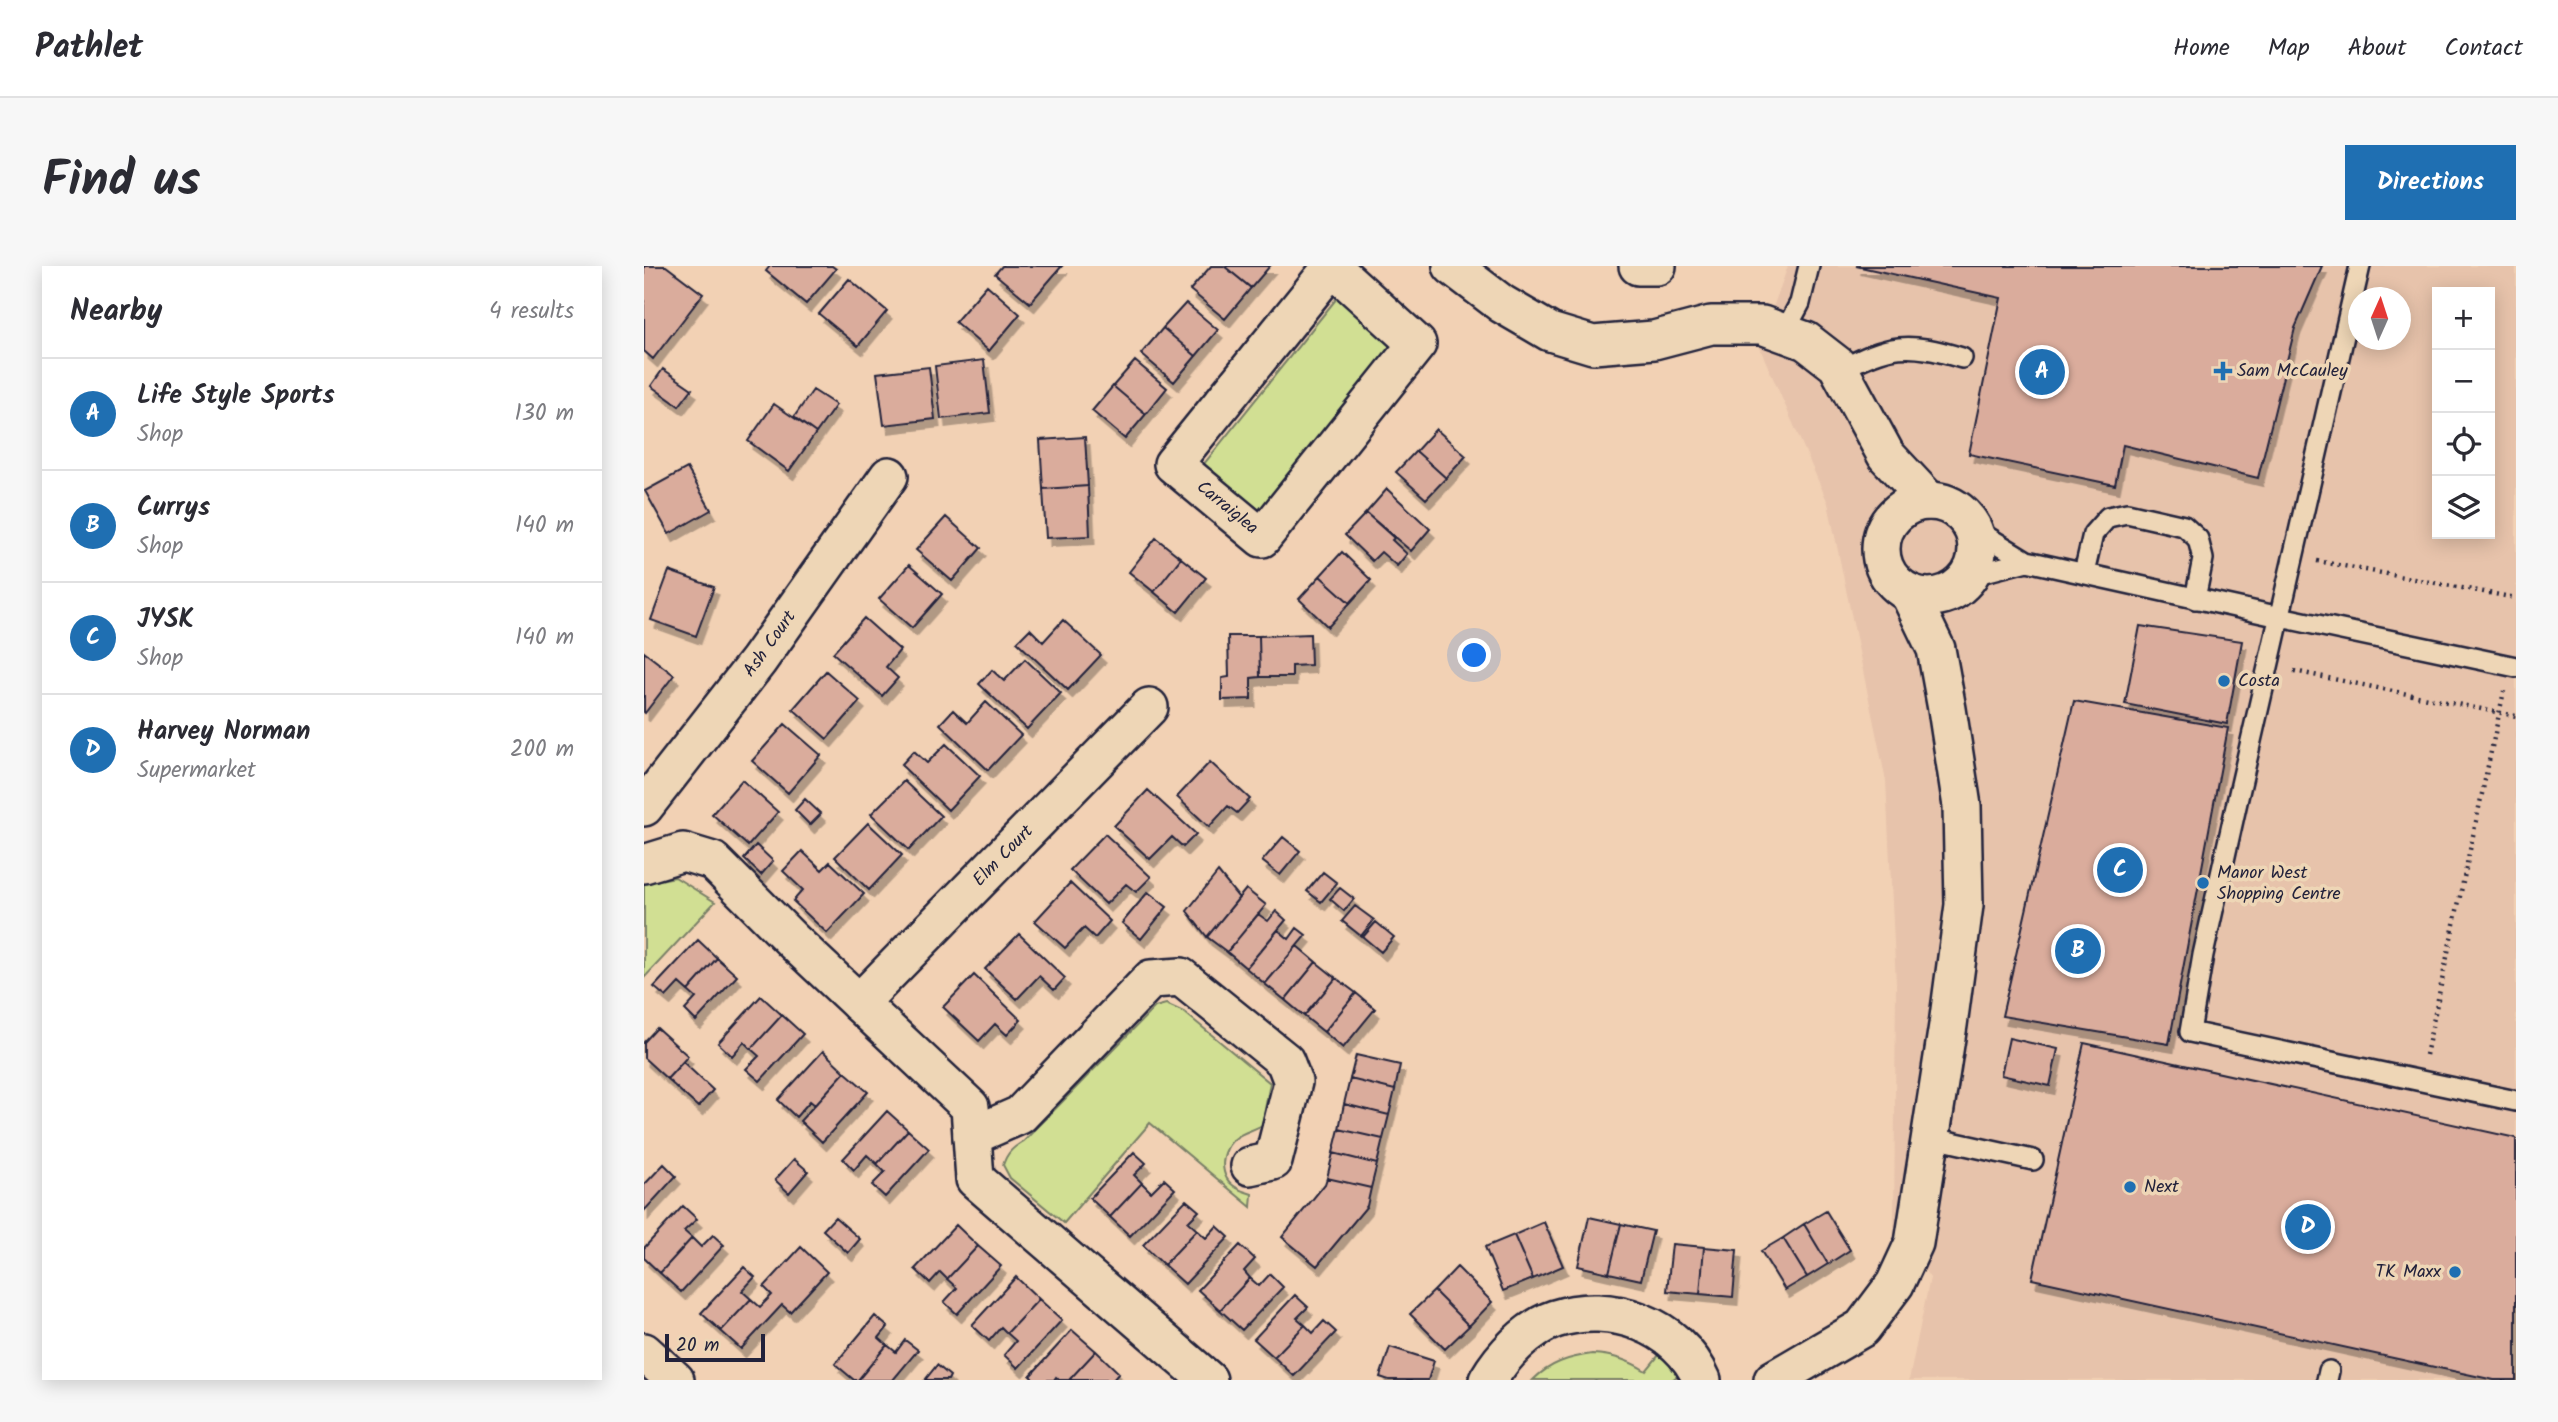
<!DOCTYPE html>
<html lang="en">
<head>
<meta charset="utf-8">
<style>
  :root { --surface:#fff; --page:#f7f7f7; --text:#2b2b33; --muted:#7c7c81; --line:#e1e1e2; --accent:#1f6fb2 }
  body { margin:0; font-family:Kalam,sans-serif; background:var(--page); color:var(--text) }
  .controls { position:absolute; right:21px; top:21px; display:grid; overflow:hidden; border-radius:0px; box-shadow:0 4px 18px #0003 }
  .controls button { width:63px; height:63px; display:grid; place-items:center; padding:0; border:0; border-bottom:2px solid var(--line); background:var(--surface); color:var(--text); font:35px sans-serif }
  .compass { position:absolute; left:1704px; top:21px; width:63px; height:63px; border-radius:50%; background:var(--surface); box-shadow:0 4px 18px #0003; rotate:3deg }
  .scale { position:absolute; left:21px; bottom:18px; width:100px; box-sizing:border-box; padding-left:7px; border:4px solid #22223b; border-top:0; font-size:19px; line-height:24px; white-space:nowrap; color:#22223b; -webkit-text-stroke:5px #eed6b6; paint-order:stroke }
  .you { position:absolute; left:831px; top:390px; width:24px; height:24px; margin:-18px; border:5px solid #fff; border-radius:50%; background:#1a73e8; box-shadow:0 0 0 10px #1a73e833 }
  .badge { display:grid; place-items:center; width:46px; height:46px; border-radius:50%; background:var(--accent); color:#fff; font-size:23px; font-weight:700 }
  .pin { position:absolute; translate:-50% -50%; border:4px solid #fff; box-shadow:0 2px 7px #0006 }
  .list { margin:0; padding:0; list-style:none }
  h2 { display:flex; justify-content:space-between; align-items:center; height:91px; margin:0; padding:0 28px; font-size:30px }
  h2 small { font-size:23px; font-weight:400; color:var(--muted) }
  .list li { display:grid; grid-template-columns:46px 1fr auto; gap:21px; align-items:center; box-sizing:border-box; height:112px; padding:0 28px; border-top:2px solid var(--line) }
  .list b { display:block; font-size:26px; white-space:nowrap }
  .list p { margin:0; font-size:23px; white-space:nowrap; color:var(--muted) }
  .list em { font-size:23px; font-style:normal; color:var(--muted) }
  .icon { flex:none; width:38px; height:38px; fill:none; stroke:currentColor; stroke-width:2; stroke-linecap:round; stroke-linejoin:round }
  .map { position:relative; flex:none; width:1872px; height:1114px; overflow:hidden; border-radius:0px }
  header { display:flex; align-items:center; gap:42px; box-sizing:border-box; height:98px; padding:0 35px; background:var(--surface); border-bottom:2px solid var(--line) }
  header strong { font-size:33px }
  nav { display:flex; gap:38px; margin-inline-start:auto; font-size:24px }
  .intro { display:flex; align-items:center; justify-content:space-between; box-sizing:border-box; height:168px; padding:0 42px }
  h1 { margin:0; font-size:49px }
  .button { padding:18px 32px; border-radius:0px; background:var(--accent); color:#fff; font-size:24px; font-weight:700 }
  main { display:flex; gap:42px; padding:0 42px }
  aside { flex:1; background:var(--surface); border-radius:0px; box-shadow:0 4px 18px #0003 }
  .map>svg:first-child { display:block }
  .built { fill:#e7c3ab; fill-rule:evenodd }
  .green { fill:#d1df93; stroke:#7a8067; stroke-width:2 }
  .building { fill:#daac9c; stroke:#22223b; stroke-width:2; filter:url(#shadow) }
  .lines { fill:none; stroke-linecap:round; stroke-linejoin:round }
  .lane-casing { stroke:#22223b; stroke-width:24 }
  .street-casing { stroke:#22223b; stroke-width:42 }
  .path { stroke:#22223b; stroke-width:4.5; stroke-dasharray:2 5; stroke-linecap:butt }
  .lane { stroke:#eed6b6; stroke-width:19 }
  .street { stroke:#eed6b6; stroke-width:37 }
  .poi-dot { fill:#1f6fb2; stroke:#eed6b6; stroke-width:2.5 }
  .labels { text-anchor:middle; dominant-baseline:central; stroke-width:7; stroke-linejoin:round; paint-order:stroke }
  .poi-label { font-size:18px; fill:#22223b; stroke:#eed6b6; text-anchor:start }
  .street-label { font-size:18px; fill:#22223b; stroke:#eed6b6 }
</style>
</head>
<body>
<header>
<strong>Pathlet</strong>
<nav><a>Home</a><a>Map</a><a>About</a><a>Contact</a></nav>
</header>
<div class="intro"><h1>Find us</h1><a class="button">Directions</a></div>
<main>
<aside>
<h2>Nearby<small>4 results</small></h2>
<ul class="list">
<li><span class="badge">A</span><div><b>Life Style Sports</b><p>Shop</p></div><em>130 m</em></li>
<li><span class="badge">B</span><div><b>Currys</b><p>Shop</p></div><em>140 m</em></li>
<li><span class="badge">C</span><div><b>JYSK</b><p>Shop</p></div><em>140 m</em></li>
<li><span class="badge">D</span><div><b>Harvey Norman</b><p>Supermarket</p></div><em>200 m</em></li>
</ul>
</aside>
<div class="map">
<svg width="1872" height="1114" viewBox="0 0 1872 1114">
  <defs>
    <filter id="shadow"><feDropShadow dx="4.5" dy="8" stdDeviation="0" flood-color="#0004"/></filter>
  </defs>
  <rect width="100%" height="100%" fill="#f2d1b4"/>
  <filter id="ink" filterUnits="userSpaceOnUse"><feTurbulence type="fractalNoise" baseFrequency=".0143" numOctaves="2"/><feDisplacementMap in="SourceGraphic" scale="14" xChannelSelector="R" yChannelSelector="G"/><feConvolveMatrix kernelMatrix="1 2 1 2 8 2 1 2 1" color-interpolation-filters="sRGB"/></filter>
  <g filter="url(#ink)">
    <!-- built -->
    <path class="built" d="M1144,0h728v1114h-607l21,-102 -36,-52 2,-242 -10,-203 -58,-278 -69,-157zM1793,26h53v242h-53zM1714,32h42v42h-42z"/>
    <!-- green -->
    <path class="green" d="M697,27l61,48 -139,172 -60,-48z
      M31,611l40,25 -71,76v-95z
      M522,738l18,8 86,71 -8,42c-8,5 -18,7 -25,12 -17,12 -20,40 0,51 4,3 10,4 15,6l-1,13 -101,-84 -86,100 -54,-45 -7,-13c4,-12 9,-17 21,-24l131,-134z
      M948,1088c21,1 36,6 54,17l13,-16 21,19 -8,6h-139c17,-17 36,-23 59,-26z"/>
    <!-- building -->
    <path class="building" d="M0,0h22l37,28 -50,65 -9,-8z
      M126,0h62l4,3 -30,35 -40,-33z
      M358,0h60l-32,37 -35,-29z
      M567,0h13l27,22 -26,31 -35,-29z
      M580,0h46l-19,22z
      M1212,0h466l-27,62 -37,150 -135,-33 -8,40 -146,-31 32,-156z
      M205,13l38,32 -29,35 -39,-32z
      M343,19l33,29 -31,37 -34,-29z
      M542,37l32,27 -22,26 -33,-28z
      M519,62l33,28 -22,26 -33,-28z
      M340,94l6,53 -49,6 -6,-53z
      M491,95l32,27 -21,26 -33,-28z
      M285,101l6,52 -51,6 -7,-52z
      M19,103l29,20 -13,17 -28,-20z
      M469,120l33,28 -21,25 -33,-28z
      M169,124l23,15 -20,28 -22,-16z
      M130,138l42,29 -27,38 -41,-30z
      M792,163l30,27 -20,22 -30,-27z
      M441,171l3,49 -45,3 -3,-49z
      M772,185l30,27 -20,21 -30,-27z
      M43,202l24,42 -42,24 -24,-43z
      M444,220l2,50 -44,2 -3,-49z
      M743,223l43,40 -19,22 -45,-38z
      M722,247l28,25 -2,2 15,14 -10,12 -16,-14 -9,9 -27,-26z
      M302,251l35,31 -29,33 -36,-31z
      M512,272l25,20 -27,34 -25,-20z
      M698,286l29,28 -21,23 -30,-27z
      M537,292l25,20 -28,34 -24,-20z
      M265,299l33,29 -30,34 -33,-29z
      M25,305l45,16 -18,49 -45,-16z
      M676,310l30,27 -22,24 -29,-28z
      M220,352l36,32 -14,17 12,11 -16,18 -49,-43z
      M419,354l38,35 -33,35 -51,-48 13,-13 13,13z
      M1496,360l102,15 -15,83 -102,-20z
      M666,368l1,31 -19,1v11h-32l-1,-41z
      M584,370h31l1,41 -9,1v21l-29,1v-22l7,-1z
      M0,386l30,23 -29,38 -1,-1z
      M381,393l36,34 -34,36 -48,-45 13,-14 12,11z
      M182,405l34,30 -33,38 -34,-30z
      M1430,435l154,27 -59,316 -167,-28z
      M342,436l35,33 -33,35 -48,-46 13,-14 14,13z
      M141,458l36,31 -33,38 -36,-32z
      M302,478l34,32 -32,34 -47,-45 13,-14 13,12z
      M566,496l40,37 -13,14 -9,-7 -19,21 -32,-30z
      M98,514l36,32 -30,34 -36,-32z
      M260,515l37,35 -32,34 -38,-36z
      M504,524l48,44 -13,13 -11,-10 -22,22 -36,-33z
      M161,533l16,15 -11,11 -15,-15z
      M224,557l34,32 -33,35 -34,-33z
      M461,568l46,43 -15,15 -10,-8 -20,20 -36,-34z
      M639,571l17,14 -20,24 -18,-14z
      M112,579l17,16 -12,14 -17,-16z
      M158,585l20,19 8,-8 34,32 -37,39 -34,-32 10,-11 -20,-19z
      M574,606l21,26 -32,39 -20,-26z
      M679,606l14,11 -16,19 -14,-11z
      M426,617l40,38 -15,17 -11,-10 -19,20 -30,-27z
      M696,622l14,11 -10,12 -14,-12z
      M602,623l20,16 -39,47 -20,-15z
      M504,626l19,15 -26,32 -19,-16z
      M711,640l19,14 -13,16 -19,-15z
      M632,645l10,9 -40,48 -19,-16 31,-38 10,7z
      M732,656l18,15 -13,15 -18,-15z
      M653,662l9,7 -41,49 -19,-16 32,-38 11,9z
      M375,668l46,44 -11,12 -15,-14 -22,23 -32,-30z
      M54,674l19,18 -29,33 -9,-8 -13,14 -12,-10z
      M653,680l19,16 -31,38 -20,-16z
      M73,692l20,18 -41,45 -11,-11 11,-12 -8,-7z
      M672,696l20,16 -32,38 -19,-16z
      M330,709l47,45 -14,15 -12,-11 -16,17 -36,-34z
      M692,712l20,15 -32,39 -20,-16z
      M712,727l19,16 -32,39 -19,-16z
      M117,730l21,19 -31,34 -7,-7 -12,14 -14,-13z
      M138,749l21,19 -43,47 -14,-12 13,-13 -8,-7z
      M13,762l31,28 -21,23 -23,-21v-16z
      M1365,772l49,11 -8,37 -49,-11z
      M1440,777l432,95v242h-22l-462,-101z
      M179,785l22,21 -30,33 -5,-4 -14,16 -18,-17z
      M712,789l44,10 -5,25 -45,-11z
      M39,796l30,28 -15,17 -31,-28z
      M201,806l23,20 -46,50 -22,-21z
      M706,813l45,11 -6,25 -45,-11z
      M700,838l45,11 -6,24 -44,-10z
      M243,845l21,19 -31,34 -10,-9 -13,15 -11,-11z
      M695,863l44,10 -6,25 -44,-11z
      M264,864l21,19 -44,48 -13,-12 13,-13 -8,-8z
      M490,886l12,11 -12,12 8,8 -32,34 -20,-19z
      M689,887l44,11 -6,24 -44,-10z
      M150,893l14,12 -19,22 -14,-13z
      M20,898l12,12 -32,35v-26z
      M683,912l44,10 -4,18 -50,60 -35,-29 43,-53z
      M520,913l11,10 -45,47 -20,-19 32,-34 9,9z
      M542,934l13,11 -11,11 9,8 -33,35 -21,-20z
      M39,940l14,13 -13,12 8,7 -32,35 -16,-15v-10z
      M1182,945l24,39 -22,14 -24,-40z
      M191,951l25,22 -12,14 -25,-23z
      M945,951l32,7 -12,49 -31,-7z
      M900,956l19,44 -30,13 -19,-44z
      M977,958l32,7 -12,49 -32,-7z
      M1160,958l24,40 -21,13 -24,-39z
      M312,959l22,21 -31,33 -7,-7 -10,11 -15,-14z
      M573,960l12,11 -44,47 -21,-19 33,-35 9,8z
      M69,969l11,10 -43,47 -21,-19 32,-35 9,9z
      M870,969l19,44 -30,12 -18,-44z
      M1139,972l24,39 -22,13 -24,-39z
      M1028,978l32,3 -4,47 -33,-3z
      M596,979l15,14 -11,12 6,7 -30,32 -22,-20z
      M334,980l23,20 -44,48 -13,-12 13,-14 -10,-9z
      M157,981l26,25 -37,40 -8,-7 -41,44 -20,-18 30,-32 9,8 12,-12 -8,-8z
      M1060,981l33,3 -4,47 -33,-3z
      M100,1001l11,10 -13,14 9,8 -30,32 -20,-18z
      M813,1001l35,35 -23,24 -35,-35z
      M626,1008l13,13 -41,43 -22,-20 30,-32 9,8z
      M372,1011l23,22 -32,34 -6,-6 -12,14 -17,-16z
      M790,1025l35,35 -24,23 -35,-35z
      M651,1029l13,12 -11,11 8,7 -31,32 -20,-18z
      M395,1033l23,21 -44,48 -14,-13 12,-14 -9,-8z
      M231,1050l13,11 -9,11 8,7 -29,35h-4l-19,-16z
      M680,1055l12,11 -42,44 -20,-19 31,-32 8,8z
      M428,1064l24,21 -27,29h-10l-3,-3 -2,3h-20l-4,-4z
      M261,1074l13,10 -25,30h-35l29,-35 9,7z
      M746,1081l44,14 -6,19h-39l-9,-3z
      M452,1085l23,22 -6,7h-44z
      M293,1099l13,11 -2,4h-23z"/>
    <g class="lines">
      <!-- lane casing -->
      <g class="lane-casing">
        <path id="lane" d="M1716,0l-123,536 -34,153 -13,77 326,69
          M1140,67l16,-30 9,-37
          M1196,104c50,-26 67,-29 122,-12
          M1329,262l54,33 253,56 236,50
          M1440,307l9,-39 15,-17 19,-4 57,13 14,13 5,20 -8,40
          M1325,310l58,-15
          M1285,871l104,23
          M1683,1114l2,-9"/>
      </g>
      <!-- street casing -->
      <g class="street-casing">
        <g id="street">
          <path d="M687,0l86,78 -155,194 -89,-74 159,-197"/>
          <path d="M808,0l50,38 48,28 43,13 61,-5 57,-15h51l44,16 31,24 49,90 43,46"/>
          <path d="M994,0h19"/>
          <circle cx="1285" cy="283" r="48"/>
          <path id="s1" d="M0,541l114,-146 131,-185"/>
          <path d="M0,598l39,-12 30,9 80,80 177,166 5,72 233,201"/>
          <path id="s2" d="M215,737l290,-296"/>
          <path d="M328,870l48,-21 131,-136 30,-2 104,84 8,21 -20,79 -23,5"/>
          <path d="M0,1086l31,28"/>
          <path d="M844,1114c14,-24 40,-52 67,-61 55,-18 123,5 147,61"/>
          <path d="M1129,1114l89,-52 33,-44 19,-41 34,-218 16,-120 -2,-99 -15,-97 -11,-60 -27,-56"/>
        </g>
      </g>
      <!-- path -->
      <path class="path" d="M1673,295l199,37
        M1650,405l222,45
        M1782,789l78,-364"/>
      <!-- lane -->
      <use href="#lane" class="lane"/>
      <!-- street -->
      <use href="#street" class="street"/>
    </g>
  </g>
  <!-- markers -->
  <g class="poi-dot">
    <path d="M1575.5 94.5h7v7h7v7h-7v7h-7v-7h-7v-7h7z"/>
    <circle cx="1580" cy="415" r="7"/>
    <circle cx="1559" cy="617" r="7"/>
    <circle cx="1486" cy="921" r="7"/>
    <circle cx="1811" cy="1006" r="7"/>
  </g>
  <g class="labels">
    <!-- poi labels -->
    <g class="poi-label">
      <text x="1593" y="105">Sam McCauley</text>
      <text x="1594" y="415">Costa</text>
      <text x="1573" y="607">Manor West<tspan x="1573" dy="21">Shopping Centre</tspan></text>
      <text x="1500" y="921">Next</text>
      <text x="1797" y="1006" text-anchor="end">TK Maxx</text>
    </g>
    <!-- street labels -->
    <g class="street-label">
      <text transform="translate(583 242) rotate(39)">Carraiglea</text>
      <text stroke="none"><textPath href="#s1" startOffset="206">Ash Court</textPath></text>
      <text stroke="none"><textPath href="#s2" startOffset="206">Elm Court</textPath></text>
    </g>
  </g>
</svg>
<div class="controls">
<button>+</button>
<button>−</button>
<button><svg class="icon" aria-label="locate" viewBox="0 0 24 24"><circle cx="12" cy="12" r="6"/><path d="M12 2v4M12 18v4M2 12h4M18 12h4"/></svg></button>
<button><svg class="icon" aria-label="layers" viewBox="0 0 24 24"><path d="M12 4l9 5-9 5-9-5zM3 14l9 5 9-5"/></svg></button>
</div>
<svg class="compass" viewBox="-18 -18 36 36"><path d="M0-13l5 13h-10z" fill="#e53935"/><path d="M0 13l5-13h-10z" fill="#7c7c81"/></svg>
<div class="scale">20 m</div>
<div class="you"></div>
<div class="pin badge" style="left:1398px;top:106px">A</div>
<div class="pin badge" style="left:1434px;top:685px">B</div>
<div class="pin badge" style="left:1476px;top:604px">C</div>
<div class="pin badge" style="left:1664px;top:961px">D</div>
</div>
</main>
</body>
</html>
